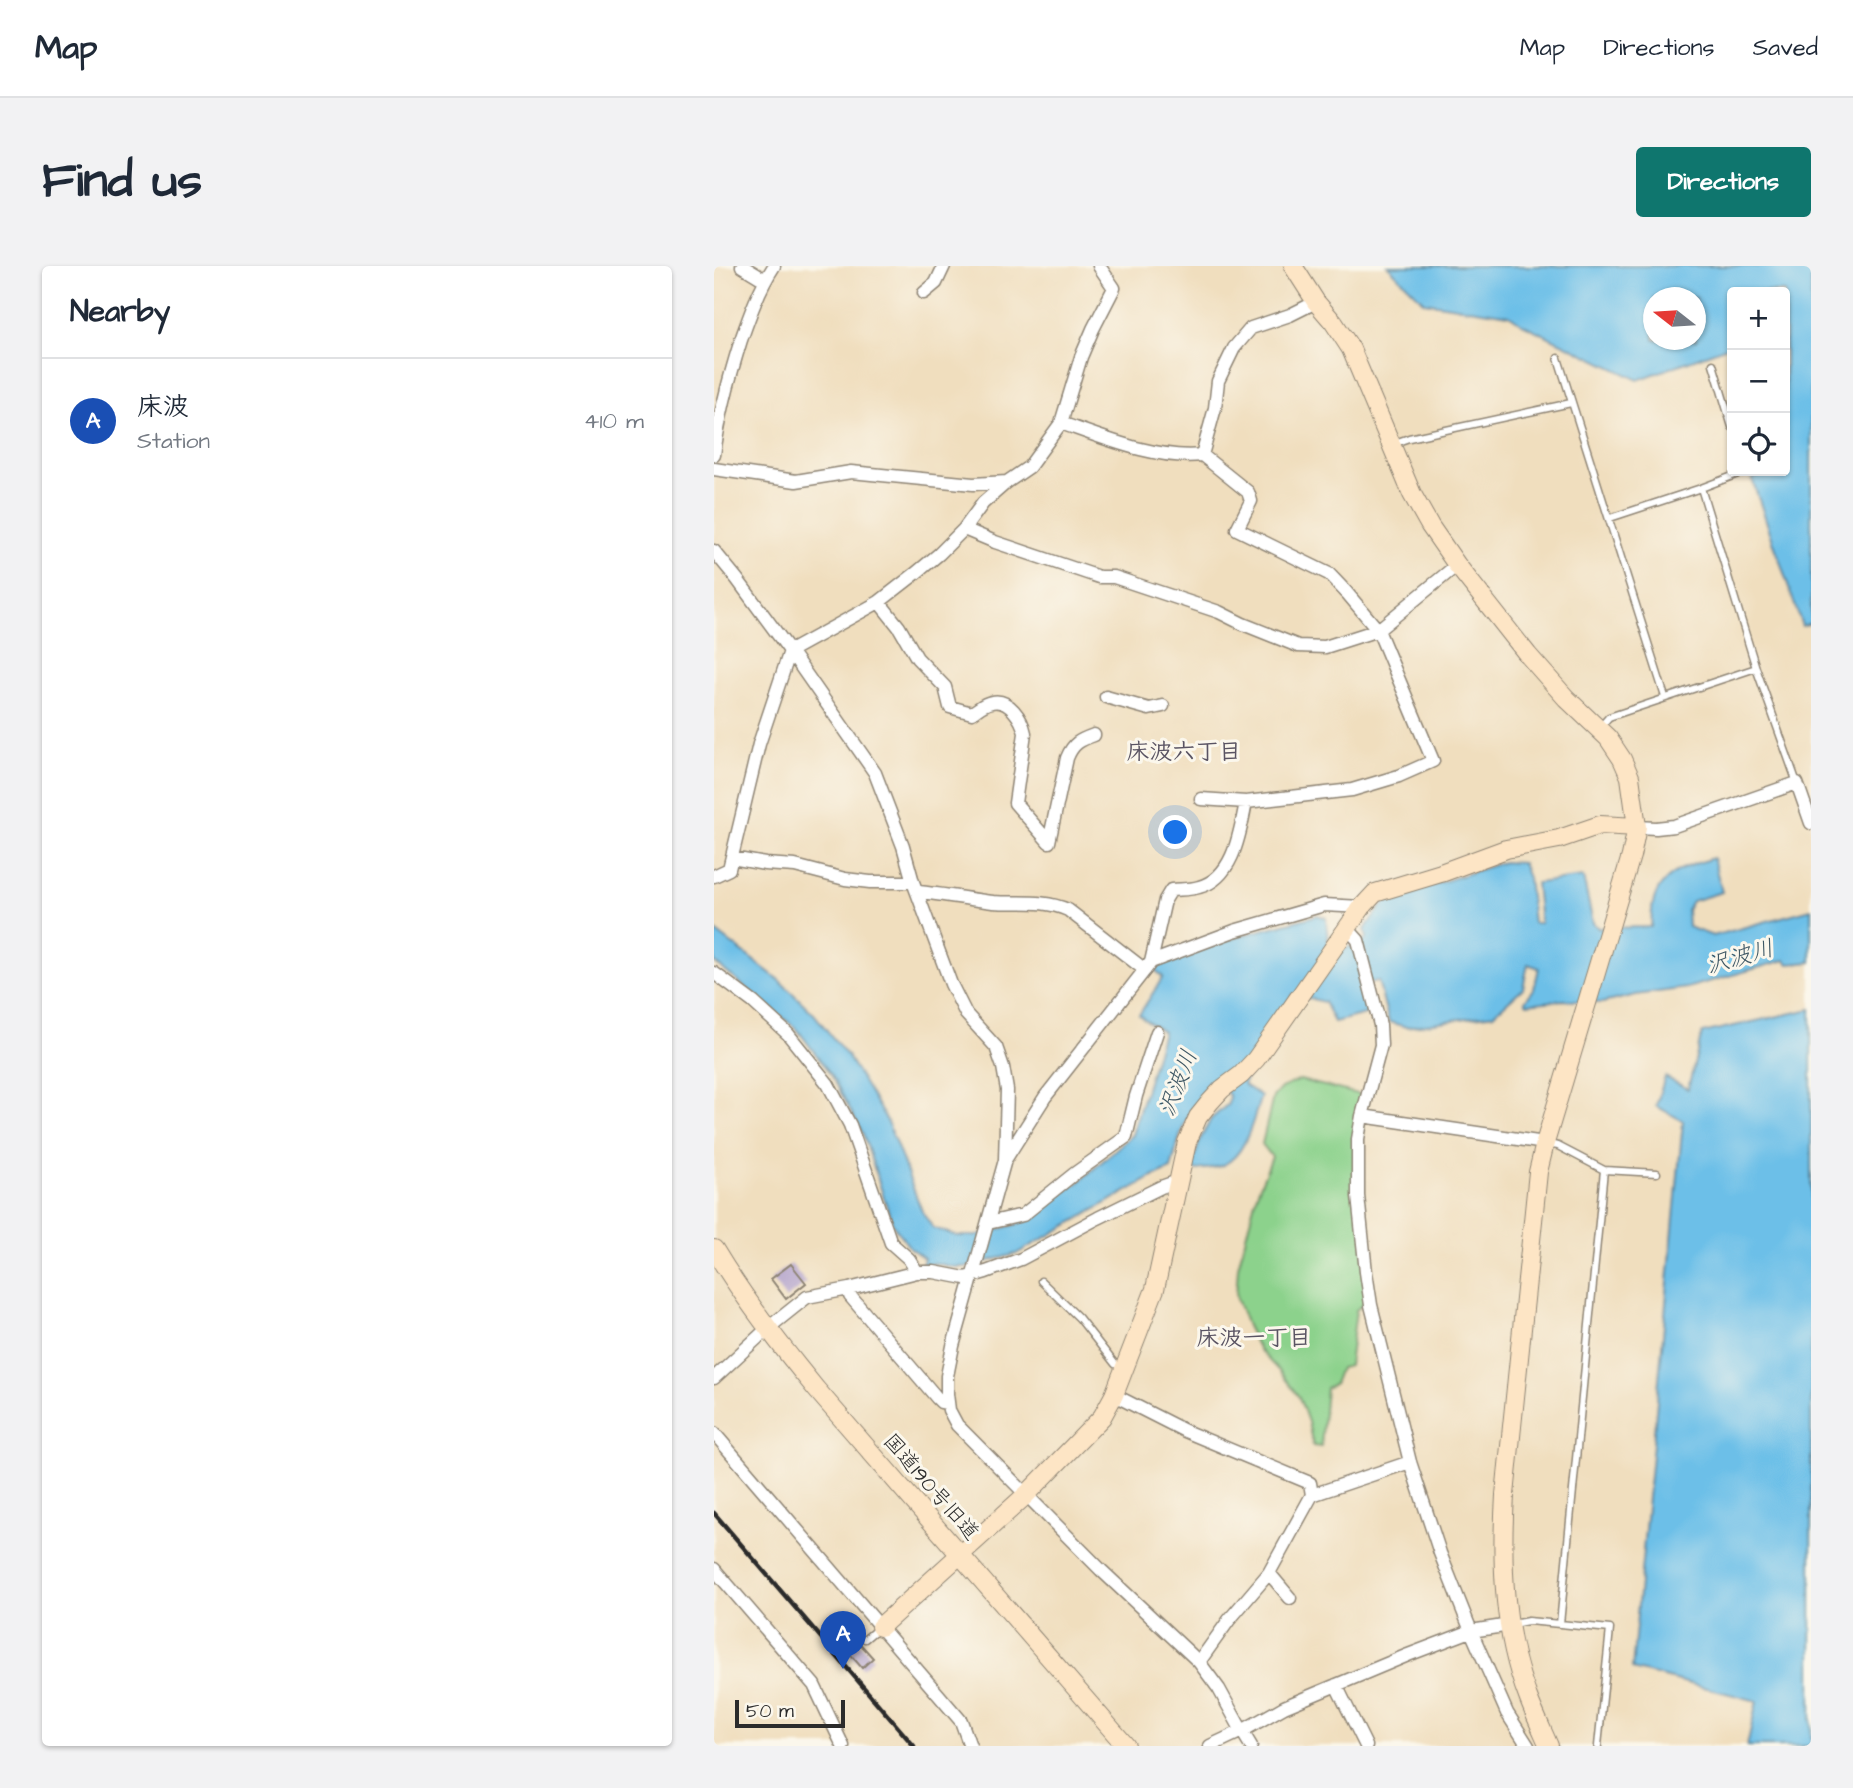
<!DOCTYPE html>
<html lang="en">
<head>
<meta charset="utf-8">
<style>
  :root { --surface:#fff; --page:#f2f2f3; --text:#1f2937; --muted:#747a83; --line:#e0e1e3; --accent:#0f766e }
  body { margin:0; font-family:"Architects Daughter","Klee One",sans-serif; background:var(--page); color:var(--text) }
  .controls { position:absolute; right:21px; top:21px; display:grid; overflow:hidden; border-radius:7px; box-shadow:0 2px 5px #0004 }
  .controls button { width:63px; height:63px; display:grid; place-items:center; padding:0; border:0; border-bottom:2px solid var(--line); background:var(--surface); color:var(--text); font:35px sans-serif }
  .compass { position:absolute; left:929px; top:21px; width:63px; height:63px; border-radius:50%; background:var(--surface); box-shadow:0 2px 5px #0004; rotate:287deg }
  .scale { position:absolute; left:21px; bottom:18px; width:110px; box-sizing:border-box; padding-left:7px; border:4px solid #2b2b2b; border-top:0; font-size:19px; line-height:24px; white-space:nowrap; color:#2b2b2b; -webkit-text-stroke:5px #fbf7ec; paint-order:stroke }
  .you { position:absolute; left:462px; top:567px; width:24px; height:24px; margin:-18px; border:5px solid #fff; border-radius:50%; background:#1a73e8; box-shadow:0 0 0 10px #1a73e833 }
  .badge { display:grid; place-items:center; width:46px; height:46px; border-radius:50%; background:var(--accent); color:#fff; font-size:23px; font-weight:700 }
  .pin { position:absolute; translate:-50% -58px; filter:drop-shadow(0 2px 4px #0008) }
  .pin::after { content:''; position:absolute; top:37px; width:24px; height:21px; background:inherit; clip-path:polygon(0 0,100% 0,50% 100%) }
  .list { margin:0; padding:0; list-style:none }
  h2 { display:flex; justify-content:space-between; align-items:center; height:91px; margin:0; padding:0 28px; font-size:30px }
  h2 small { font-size:23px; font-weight:400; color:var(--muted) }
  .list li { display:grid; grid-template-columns:46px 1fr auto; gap:21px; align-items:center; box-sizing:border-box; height:126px; padding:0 28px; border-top:2px solid var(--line) }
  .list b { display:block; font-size:26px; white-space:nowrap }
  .list p { margin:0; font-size:23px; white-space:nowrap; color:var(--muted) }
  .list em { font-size:23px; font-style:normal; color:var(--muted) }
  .icon { flex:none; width:38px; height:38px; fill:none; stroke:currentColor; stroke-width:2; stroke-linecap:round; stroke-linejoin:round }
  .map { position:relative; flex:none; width:1097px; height:1480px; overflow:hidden; border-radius:7px }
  header { display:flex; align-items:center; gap:42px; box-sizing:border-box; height:98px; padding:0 35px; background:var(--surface); border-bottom:2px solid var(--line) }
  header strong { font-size:33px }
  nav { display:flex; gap:38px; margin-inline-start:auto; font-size:24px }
  .intro { display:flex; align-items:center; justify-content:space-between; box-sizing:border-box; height:168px; padding:0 42px }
  h1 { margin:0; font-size:49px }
  .button { padding:18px 32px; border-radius:7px; background:var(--accent); color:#fff; font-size:24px; font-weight:700 }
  main { display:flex; gap:42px; padding:0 42px }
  aside { flex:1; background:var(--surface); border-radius:7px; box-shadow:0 2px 5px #0004 }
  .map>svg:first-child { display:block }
  .green { fill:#8cd28c; stroke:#5c7e5c; stroke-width:2 }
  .water { fill:#6cbfe8; stroke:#4c758a; stroke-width:2; fill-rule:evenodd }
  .building { fill:#b1a0ca }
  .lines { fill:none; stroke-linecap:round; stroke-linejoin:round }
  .lane-casing { stroke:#8e8474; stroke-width:9 }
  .street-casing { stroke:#8e8474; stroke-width:15 }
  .secondary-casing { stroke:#8e8474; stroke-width:20 }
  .lane { stroke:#fff; stroke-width:6 }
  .street { stroke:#fff; stroke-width:12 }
  .secondary { stroke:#fde5c5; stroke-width:18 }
  .rail { stroke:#2b2b2b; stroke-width:4.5 }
  .labels { text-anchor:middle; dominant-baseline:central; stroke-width:6; stroke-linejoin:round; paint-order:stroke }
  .street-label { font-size:21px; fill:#2b2b2b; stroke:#fbf7ec }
  .neighbourhood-label { font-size:23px; font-weight:bold; fill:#5a5463; stroke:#fbf7ec }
  .water-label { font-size:23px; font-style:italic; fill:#3e5764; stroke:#fbf7ec }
</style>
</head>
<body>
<header>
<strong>Map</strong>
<nav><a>Map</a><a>Directions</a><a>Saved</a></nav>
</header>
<div class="intro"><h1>Find us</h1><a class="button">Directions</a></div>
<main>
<aside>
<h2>Nearby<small></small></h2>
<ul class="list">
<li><span class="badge" style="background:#1a4fb4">A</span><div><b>床波</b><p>Station</p></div><em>410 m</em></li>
</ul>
</aside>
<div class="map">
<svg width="1097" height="1480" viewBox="0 0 1097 1480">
  <rect width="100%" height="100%" fill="#fbf7ec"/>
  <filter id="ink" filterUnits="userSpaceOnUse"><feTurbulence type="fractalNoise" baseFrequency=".0143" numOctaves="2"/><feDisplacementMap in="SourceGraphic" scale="14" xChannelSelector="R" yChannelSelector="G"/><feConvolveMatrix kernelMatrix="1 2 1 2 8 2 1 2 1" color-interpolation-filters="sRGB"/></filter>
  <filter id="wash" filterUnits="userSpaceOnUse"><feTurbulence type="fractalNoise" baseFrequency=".00686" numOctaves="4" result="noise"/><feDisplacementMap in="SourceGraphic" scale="28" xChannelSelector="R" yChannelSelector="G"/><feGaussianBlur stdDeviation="1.57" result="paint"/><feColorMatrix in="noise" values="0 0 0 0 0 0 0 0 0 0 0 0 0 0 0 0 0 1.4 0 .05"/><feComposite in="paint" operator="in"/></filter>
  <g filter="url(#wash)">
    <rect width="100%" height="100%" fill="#f0debe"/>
    <!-- green -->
    <path class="green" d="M586,814l62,15 3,208 -9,7 -7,56 -9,2 -6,16 -8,4 -5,59 -8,-1 -5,-24 -9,-25 -20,-26 -20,-21 -12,-24 -11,-30 2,-29 19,-74 15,-36 -10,-13 11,-47 8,-9z"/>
    <!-- water -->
    <path class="water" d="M674,0h423v357l-9,3 -50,-147 24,-8h9v-179h-53v53l-94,35 -116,-56 -13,-9 -85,-13zM940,32h42v42h-42z
      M999,592l9,34 -30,9 -5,9 1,17 25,9 98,-27v53l-22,2 -4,-4 -98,28 -51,7 -34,8 -39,-3 -36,4 -2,-3 9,-12 5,-21 -11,-4 -5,24 -29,26 -88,13 -17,-5 -11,-41 -15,4 6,28 -35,9 -10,-20 -31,-8 -50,90 18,12c-8,23 -14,58 -38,69 -9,4 -23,4 -33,6l11,-33 10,-19 17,-15 1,-9 -11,-12c-33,25 -37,47 -47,86l-20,9 -135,76 -51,13h-11l-20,-4 -12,2 2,-7 -14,-10 -17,-23 -30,-91 -31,-58 -35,-47 -83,-67v-32l65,50 35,34 34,43 39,64 35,90 11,17 24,8h19l41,-12 62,-42 53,-47 31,-103 -24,-17 24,-38 -9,-8 3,-4 86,-30 75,-20 8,3 2,24 12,9 27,-12 -2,-9 4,-7 18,-23 116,-38 19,1 6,15 5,45h7l-4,-40 47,-6 10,46 5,5 53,-1c1,-7 0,-15 2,-23 6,-30 33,-38 60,-46z
      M1097,743v737h-64l10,-45 -125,-32 51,-548 -27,-15 9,-29 23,12 14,-56z"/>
    <g id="blocks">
      <!-- building -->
      <path class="building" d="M77,998l15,19 -20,16 -15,-20z
        M133,1363l26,29 -11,10 -26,-30z"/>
    </g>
  </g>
  <g filter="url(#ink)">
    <use href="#blocks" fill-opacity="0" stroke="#8e8474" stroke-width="2"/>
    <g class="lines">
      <!-- lane casing -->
      <g class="lane-casing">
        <path id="lane" d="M844,92l107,339
          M999,98l19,63
          M678,178l17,-6 162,-35
          M1032,205l-45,17 55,180 41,115
          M896,252l91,-30
          M886,461l9,-10 147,-49
          M833,878l11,2 46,24 53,3
          M327,1015l38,37 36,46 8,4
          M798,1358l16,-3 32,3 44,-454
          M846,1358l50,5 -12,117
          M151,1373l12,-10"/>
      </g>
      <!-- street casing -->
      <g class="street-casing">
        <path id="street" d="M28,0l23,14
          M210,27l12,-10 8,-17
          M347,157c43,15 96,37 141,32
          M0,189c5,-40 15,-77 27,-115 9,-26 18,-51 33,-74
          M0,203l82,12 55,-9 122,12 34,-2
          M250,263l31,13 104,35h15l105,35 24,12 55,22 27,1 53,-17 79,-65
          M0,285l23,28 53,72 85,122 28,73 10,36 38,102 15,30 30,33 7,20 4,23 -2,70 -52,186 -6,30v18l2,16 8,15 144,145 98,92 20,27 23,42 -32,15
          M165,336l20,25 18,31 28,29 5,20 22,6c6,-4 12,-10 20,-11 17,-4 30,17 33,31l-10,70 34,39
          M392,431l43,12 14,-3
          M487,533l45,3
          M923,561l19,1 18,-2 123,-43 14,40
          M335,576l18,-84c6,-15 13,-18 27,-23
          M18,592l33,6 30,2 50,13 25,3h43
          M0,610l15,-7 30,-125 31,-93 89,-49 36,-28 24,-20 25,-25 19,-26 24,-21 22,-15 32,-44 20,-66 12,-28 21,-41 -15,-22
          M203,626c25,2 51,7 76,10 26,2 50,-3 75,8l77,60
          M634,663l10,11 22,85 1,20 -19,71 -4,23v57l8,76 5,33 39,157 30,91 31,78 36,82 21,33
          M437,696l83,-31 90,-26 38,2
          M0,707l39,29 35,32 40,50 22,41 41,118 18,16 8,13h17l31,6 21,-6 35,-13 77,-41 63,-31 17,-6
          M648,850l183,27
          M291,894l40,-63 106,-135 14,-62 6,-10c9,-1 19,0 28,-3 35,-9 41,-55 47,-85l106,-12 47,-14 34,-15 -55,-131 -31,-37 -18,-19 -92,-45 14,-28 -3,-9 -46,-37 13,-47 3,-27 16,-33 17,-20 39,-13 26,-13
          M274,957l35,-8 51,-41 52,-37 10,-41 21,-64
          M135,1023l1,7 87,102 4,4 7,1
          M0,1112l53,-49 40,-32 42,-8 68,-17
          M400,1129l71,36 125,52 2,12 -43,78 -40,47 -30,42
          M0,1167l247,288 9,25
          M598,1229l98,-33
          M0,1303l100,116 29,61
          M555,1307l21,25
          M622,1419l30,61
          M537,1480l-9,-15 42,-24 124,-52 63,-24 39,-6"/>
      </g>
      <!-- secondary casing -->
      <g class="secondary-casing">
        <path id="secondary" d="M579,0l23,36 18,21 17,26 61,145 18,32 27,39 71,90 38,43 42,40 14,21 8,18 7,50 -6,29 -86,287 -7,29 -33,323c-4,67 -2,138 23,202 6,16 14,33 21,49
          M0,983c30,50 65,95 102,140l310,357
          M166,1361l146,-132 76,-78 12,-22 41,-106 32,-147 11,-25 12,-15 12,-13 19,-14 15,-16 106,-152 13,-14 66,-20 65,-24 53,-10 41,-14 37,2"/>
      </g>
      <!-- lane -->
      <use href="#lane" class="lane"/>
      <!-- street -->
      <use href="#street" class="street"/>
      <!-- secondary -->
      <use href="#secondary" class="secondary"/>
      <!-- rail -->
      <path class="rail" d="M0,1247l200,233"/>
    </g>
  </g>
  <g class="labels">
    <!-- street labels -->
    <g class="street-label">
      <text transform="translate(217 1221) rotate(49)">国道190号旧道</text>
    </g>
    <!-- neighbourhood labels -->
    <g class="neighbourhood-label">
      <text x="470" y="486">床波六丁目</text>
      <text x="540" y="1072">床波一丁目</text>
    </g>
    <!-- water labels -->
    <g class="water-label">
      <text transform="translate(1026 691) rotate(-16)">沢波川</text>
      <text transform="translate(464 817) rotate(-69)">沢波川</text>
    </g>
  </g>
</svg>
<div class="controls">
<button>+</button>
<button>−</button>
<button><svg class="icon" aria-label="locate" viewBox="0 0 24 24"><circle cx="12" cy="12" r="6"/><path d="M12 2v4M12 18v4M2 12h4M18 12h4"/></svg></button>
</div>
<svg class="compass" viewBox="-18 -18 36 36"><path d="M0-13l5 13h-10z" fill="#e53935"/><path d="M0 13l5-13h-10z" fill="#747a83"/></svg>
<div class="scale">50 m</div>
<div class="you"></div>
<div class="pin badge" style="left:129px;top:1403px;background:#1a4fb4">A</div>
</div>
</main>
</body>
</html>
